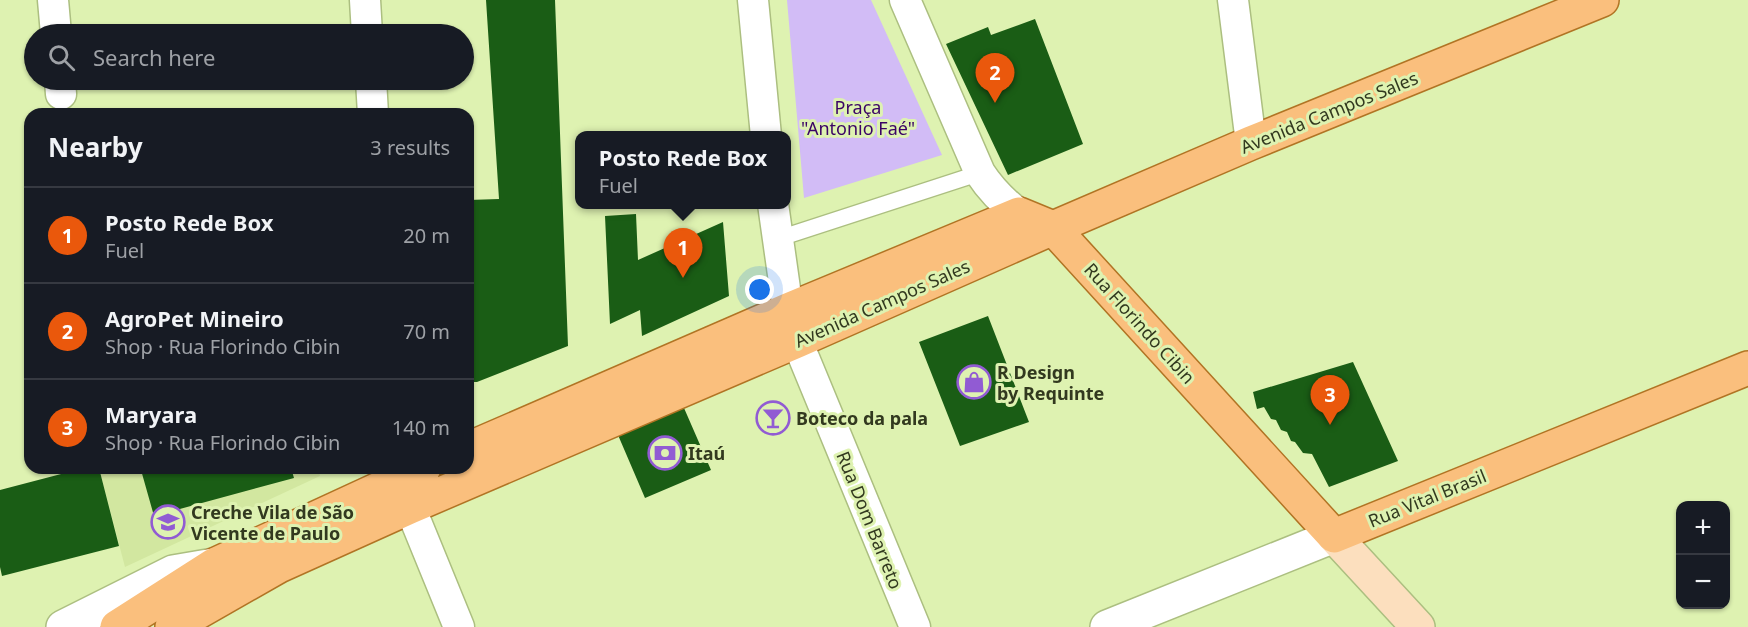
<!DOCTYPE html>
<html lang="en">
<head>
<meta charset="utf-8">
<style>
  :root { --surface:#171b24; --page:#20242c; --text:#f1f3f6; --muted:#9ea1a6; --line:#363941; --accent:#ea580c }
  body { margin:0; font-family:"Noto Sans",sans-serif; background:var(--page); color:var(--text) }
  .controls { position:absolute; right:18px; bottom:18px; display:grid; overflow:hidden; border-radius:12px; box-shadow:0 2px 4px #0004 }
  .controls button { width:54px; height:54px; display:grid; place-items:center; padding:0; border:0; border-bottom:2px solid var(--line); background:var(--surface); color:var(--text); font:30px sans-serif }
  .you { position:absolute; left:760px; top:290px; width:21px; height:21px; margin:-15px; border:4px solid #fff; border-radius:50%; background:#1a73e8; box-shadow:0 0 0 9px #1a73e833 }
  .badge { display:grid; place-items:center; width:39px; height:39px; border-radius:50%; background:var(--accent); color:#fff; font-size:20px; font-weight:700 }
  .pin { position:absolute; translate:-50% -50px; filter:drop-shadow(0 2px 3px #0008) }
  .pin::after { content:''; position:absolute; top:32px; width:21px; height:18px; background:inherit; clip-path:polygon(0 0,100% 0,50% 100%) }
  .popup { position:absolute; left:575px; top:131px; width:216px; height:78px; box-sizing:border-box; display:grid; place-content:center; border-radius:12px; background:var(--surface); filter:drop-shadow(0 2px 4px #0005); font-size:20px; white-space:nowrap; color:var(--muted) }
  .popup b { font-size:22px; color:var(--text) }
  .popup::after { content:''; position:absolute; left:50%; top:100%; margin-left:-12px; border:12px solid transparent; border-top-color:var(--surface) }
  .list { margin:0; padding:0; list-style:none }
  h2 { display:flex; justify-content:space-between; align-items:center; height:78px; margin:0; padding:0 24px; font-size:26px }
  h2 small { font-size:20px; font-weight:400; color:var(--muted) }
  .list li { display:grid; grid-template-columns:39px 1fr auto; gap:18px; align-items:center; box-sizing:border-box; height:96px; padding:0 24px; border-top:2px solid var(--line) }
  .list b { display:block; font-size:22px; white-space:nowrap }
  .list p { margin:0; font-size:20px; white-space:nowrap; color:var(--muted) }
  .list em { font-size:20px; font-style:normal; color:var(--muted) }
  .icon { flex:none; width:33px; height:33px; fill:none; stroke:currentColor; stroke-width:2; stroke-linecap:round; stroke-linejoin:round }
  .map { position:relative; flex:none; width:1748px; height:627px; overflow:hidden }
  .search { position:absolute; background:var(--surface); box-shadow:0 2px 4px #0004; left:24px; top:24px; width:450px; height:66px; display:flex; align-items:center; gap:15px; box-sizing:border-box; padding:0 21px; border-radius:33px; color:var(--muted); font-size:22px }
  .panel { position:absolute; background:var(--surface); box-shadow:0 2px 4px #0004; left:24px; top:108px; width:450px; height:366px; border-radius:18px }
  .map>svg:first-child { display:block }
  .built { fill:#d2e7a0 }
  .green { fill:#d2bcf6 }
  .building { fill:#1a5d15 }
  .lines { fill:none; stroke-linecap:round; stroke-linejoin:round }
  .service-casing { stroke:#acbf80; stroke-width:18 }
  .minor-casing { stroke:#acbf80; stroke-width:33 }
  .tertiary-casing { stroke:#acbf80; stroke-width:36 }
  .secondary-casing { stroke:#acbf80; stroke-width:36 }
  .primary-casing { stroke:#b17424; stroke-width:36 }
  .service { stroke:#fff; stroke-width:15 }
  .minor { stroke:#fff; stroke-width:30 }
  .tertiary { stroke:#fff; stroke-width:33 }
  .secondary { stroke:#fcdfbe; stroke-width:33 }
  .primary { stroke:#fabf7d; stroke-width:33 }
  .labels { text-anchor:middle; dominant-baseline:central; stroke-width:6; stroke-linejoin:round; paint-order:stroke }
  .park-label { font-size:18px; fill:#3a0365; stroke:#def2b1 }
  .street-label { font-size:18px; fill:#32391f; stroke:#def2b1 }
  .poi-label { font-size:18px; font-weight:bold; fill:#32391f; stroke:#def2b1; text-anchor:start }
</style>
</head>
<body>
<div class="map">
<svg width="1748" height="627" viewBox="0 0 1748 627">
  <rect width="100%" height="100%" fill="#def2b1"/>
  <!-- built -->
  <path class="built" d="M99,468h219l2,8 -195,91z"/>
  <!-- green -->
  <path class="green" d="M787,0h84l71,155 -138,43z"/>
  <!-- building -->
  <path class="building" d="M486,0h69l13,346 -91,36h-9v-182l31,-1z
    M1035,19l48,125 -75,31 -62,-131 42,-17 3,8z
    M636,214l2,46 85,-38 6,74 -87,40 -2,-26 -30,14 -5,-108z
    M988,316l41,106 -69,24 -41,-104z
    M1353,362l45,99 -69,26 -17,-33 -9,-1 -8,-11 -4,-1 -4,-9 -6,-2 -5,-10 -5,-1 -7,-12 -7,2 -4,-17z
    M684,408l27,62 -66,28 -27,-63z
    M84,468h15l20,78 -117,30 -2,-9v-77z
    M148,468h143l3,10 -140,38 -13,-46z"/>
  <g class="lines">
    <!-- service casing -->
    <g class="service-casing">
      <path id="service" d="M777,239l203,-66"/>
    </g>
    <!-- minor casing -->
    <g class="minor-casing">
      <path id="minor" d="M53,0l3,34
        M365,0l2,34
        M753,0l13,136
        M905,0l75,173c11,17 23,29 39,41
        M1233,0l18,143
        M60,80l1,14
        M371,80l2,34
        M773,204l15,106 9,31 118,286
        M410,507l49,120"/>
    </g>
    <!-- tertiary casing -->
    <g class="tertiary-casing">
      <path id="tertiary" d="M63,627l110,-55 41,-7
        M1107,627l227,-91"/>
    </g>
    <!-- secondary casing -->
    <g class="secondary-casing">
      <path id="secondary" d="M1334,536l84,91"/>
    </g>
    <!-- primary casing -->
    <g class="primary-casing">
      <path id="primary" d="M468,449l320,-139 231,-96 34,14 281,308 414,-168
        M117,627l97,-62 210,-97
        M172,627l107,-61 131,-59 387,-166 256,-113 198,-85 351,-143"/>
    </g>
    <!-- service -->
    <use href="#service" class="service"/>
    <!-- minor -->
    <use href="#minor" class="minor"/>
    <!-- tertiary -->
    <use href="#tertiary" class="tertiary"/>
    <!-- secondary -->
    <use href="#secondary" class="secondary"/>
    <!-- primary -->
    <use href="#primary" class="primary"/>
  </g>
  <!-- icons -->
  <defs>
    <g id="shop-ring" transform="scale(1.725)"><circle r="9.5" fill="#def2b1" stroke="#915bd3" stroke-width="1.5"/><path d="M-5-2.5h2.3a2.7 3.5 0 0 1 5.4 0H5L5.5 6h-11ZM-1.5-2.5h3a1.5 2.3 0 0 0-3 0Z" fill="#915bd3"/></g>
    <g id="bar-ring" transform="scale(1.725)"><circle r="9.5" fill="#def2b1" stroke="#915bd3" stroke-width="1.5"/><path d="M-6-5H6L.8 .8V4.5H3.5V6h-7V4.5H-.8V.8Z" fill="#915bd3"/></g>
    <g id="bank-ring" transform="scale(1.725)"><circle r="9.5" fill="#def2b1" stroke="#915bd3" stroke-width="1.5"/><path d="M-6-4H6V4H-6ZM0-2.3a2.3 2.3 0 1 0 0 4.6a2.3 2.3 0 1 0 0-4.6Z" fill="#915bd3"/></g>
    <g id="school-ring" transform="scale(1.725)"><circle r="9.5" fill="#def2b1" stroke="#915bd3" stroke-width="1.5"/><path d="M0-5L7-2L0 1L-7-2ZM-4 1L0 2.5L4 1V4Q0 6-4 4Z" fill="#915bd3"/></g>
  </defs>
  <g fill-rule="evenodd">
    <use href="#shop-ring" x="974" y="382"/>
    <use href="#bar-ring" x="773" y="418"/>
    <use href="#bank-ring" x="665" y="453"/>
    <use href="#school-ring" x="168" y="522"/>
  </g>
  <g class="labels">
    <!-- park labels -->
    <g class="park-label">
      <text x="858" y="107">Praça<tspan x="858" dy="21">"Antonio Faé"</tspan></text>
    </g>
    <!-- street labels -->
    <g class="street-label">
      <text transform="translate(1329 112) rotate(-22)">Avenida Campos Sales</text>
      <text transform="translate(882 303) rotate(-24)">Avenida Campos Sales</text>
      <text transform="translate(1140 323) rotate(48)">Rua Florindo Cibin</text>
      <text transform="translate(1427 498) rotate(-22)">Rua Vital Brasil</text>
      <text transform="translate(870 520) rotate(68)">Rua Dom Barreto</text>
    </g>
    <!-- poi labels -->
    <g class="poi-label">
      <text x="997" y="372">R Design<tspan x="997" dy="21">by Requinte</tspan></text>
      <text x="796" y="418">Boteco da pala</text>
      <text x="688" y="453">Itaú</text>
      <text x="191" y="512">Creche Vila de São<tspan x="191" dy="21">Vicente de Paulo</tspan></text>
    </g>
  </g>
</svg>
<div class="controls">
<button>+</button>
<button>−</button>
</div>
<div class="you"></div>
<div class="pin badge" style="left:683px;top:278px">1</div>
<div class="popup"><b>Posto Rede Box</b>Fuel</div>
<div class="pin badge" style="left:995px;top:103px">2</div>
<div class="pin badge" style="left:1330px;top:425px">3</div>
<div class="search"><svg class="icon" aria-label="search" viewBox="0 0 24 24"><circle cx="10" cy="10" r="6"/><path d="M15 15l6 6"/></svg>Search here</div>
<section class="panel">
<h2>Nearby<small>3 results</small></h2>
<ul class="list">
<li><span class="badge">1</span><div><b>Posto Rede Box</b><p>Fuel</p></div><em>20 m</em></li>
<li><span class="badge">2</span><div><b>AgroPet Mineiro</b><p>Shop · Rua Florindo Cibin</p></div><em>70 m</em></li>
<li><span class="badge">3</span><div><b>Maryara</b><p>Shop · Rua Florindo Cibin</p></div><em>140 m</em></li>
</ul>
</section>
</div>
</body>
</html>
